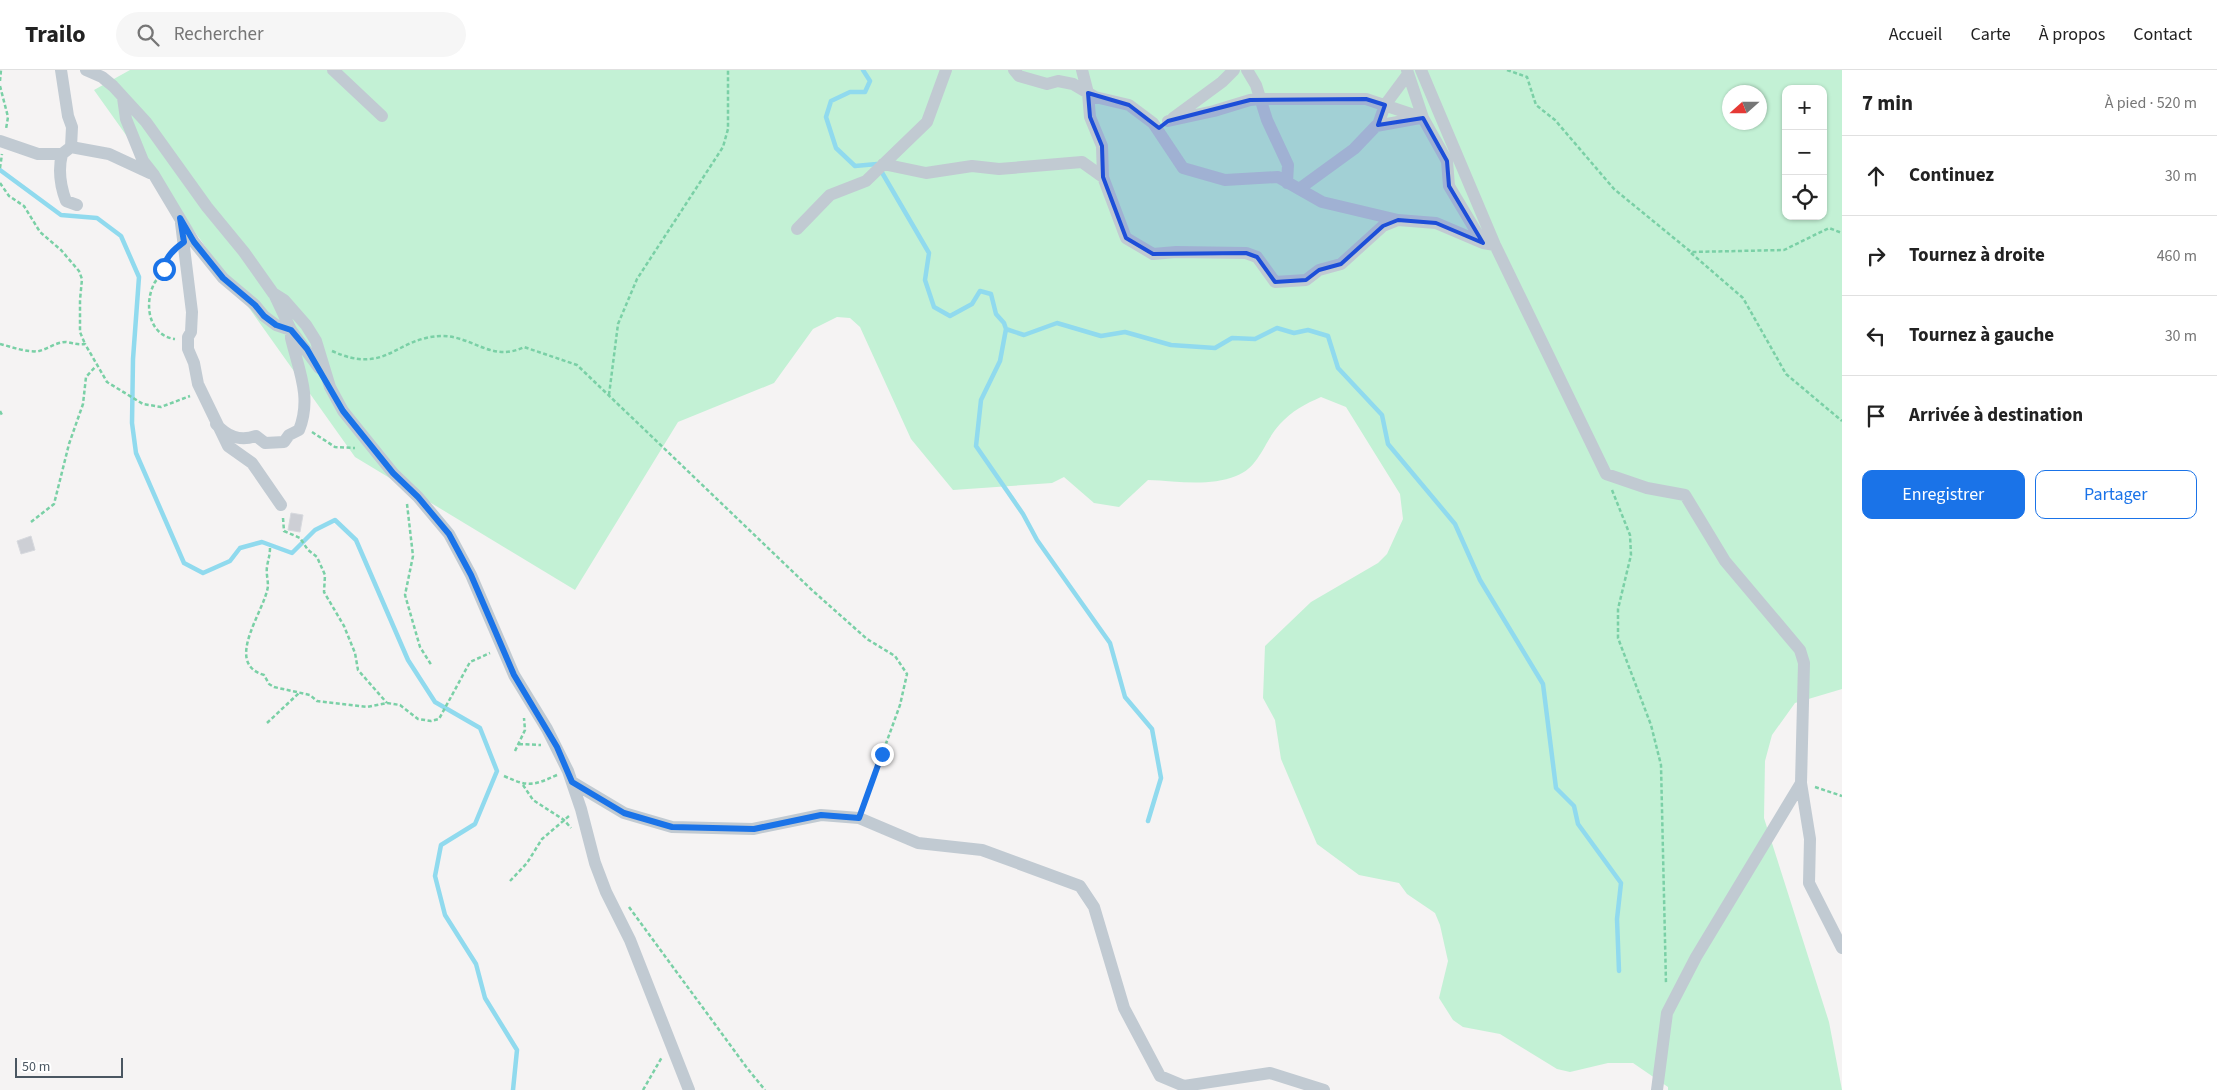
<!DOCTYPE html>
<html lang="fr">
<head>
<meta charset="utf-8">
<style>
  :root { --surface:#fff; --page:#f6f6f6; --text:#222; --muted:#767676; --line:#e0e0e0; --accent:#1a73e8 }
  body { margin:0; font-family:"Source Sans 3",sans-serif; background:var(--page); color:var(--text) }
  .controls { position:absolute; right:15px; top:15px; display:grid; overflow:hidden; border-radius:10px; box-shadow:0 1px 4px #0004 }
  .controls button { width:45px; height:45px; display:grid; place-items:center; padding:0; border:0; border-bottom:1px solid var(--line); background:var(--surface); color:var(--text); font:25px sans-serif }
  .compass { position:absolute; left:1722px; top:15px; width:45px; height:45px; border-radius:50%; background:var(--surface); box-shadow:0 1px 4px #0004; rotate:249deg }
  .scale { position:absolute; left:15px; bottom:12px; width:108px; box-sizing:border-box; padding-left:5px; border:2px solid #4a5661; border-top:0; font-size:14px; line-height:18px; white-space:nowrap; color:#4a5661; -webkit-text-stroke:4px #fff; paint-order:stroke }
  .stop { position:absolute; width:15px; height:15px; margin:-11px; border:4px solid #1a73e8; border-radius:50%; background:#fff }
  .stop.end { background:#1a73e8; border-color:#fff; box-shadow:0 1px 5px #0008 }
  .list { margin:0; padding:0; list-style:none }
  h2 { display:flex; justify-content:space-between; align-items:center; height:65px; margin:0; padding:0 20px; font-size:21px }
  h2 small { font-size:16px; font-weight:400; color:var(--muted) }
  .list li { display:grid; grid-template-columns:32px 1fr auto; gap:15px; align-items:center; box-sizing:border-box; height:80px; padding:0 20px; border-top:1px solid var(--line) }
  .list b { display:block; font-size:19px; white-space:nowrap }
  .list em { font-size:16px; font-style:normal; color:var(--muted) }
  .actions { display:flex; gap:10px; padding:15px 20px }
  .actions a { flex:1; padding:11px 0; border:1px solid var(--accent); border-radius:10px; text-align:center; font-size:18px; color:var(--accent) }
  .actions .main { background:var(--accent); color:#fff }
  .icon { flex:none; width:28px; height:28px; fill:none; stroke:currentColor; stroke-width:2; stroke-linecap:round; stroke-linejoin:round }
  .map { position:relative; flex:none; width:1842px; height:1020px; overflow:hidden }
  header { display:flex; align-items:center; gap:30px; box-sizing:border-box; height:70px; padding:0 25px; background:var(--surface); border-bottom:1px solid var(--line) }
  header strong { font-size:24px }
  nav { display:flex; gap:28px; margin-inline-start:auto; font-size:18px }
  .search { width:350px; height:45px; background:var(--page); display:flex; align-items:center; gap:12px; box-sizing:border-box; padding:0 18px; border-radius:28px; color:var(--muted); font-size:19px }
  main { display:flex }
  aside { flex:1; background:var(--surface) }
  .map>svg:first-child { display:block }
  .green { fill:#c3f1d5; fill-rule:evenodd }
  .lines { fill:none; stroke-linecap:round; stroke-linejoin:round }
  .stream { stroke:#90daee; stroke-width:4.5 }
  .building { fill:#cdcfd5; stroke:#d7d9de }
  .path { stroke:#7ad0a6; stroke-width:2.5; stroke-dasharray:4 2.5; stroke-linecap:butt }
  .street { stroke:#c1cad2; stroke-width:12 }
  .route { stroke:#1a73e8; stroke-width:6 }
  .marked { fill:#1d4ed8; fill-opacity:0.2; stroke:#1d4ed8; stroke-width:4; stroke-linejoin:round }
</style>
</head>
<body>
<header>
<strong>Trailo</strong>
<div class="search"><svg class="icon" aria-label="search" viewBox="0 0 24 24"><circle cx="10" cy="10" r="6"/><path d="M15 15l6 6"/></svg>Rechercher</div>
<nav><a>Accueil</a><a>Carte</a><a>À propos</a><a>Contact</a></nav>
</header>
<main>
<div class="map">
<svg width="1842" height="1020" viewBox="0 0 1842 1020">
  <rect width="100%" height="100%" fill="#f5f3f3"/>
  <!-- green -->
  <path class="green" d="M130,0h1712v619l-47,14 -23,32 -7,26 -1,57 65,204 13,68h-174v-3l-35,-24h-25l-38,9 -13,-3 -57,-35 -37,-7 -10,-7 -14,-22 9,-37 -8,-36 -5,-12 -28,-19 -8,-11 -40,-8 -42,-31 -36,-85 -6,-39 -12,-22 2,-52 46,-44 67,-39 9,-9 16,-35 -3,-25 -54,-87 -25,-10c-16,7 -29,14 -41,27 -16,17 -20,43 -44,52 -28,11 -59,5 -88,4l-29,27 -25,-4 -30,-26 -12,6 -99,7 -42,-51 -51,-112 -10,-9 -13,-1 -24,12 -39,54 -96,39 -103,168 -220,-133 -261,-367zM1786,19h37v127h-37zM1730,22h30v30h-30z"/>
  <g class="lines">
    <!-- stream -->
    <path class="stream" d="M863,0l7,11 -5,11h-15l-19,9 -5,16 10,31 19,18 22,-2 52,89 -4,27 9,27 16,9 22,-12 8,-13 11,3 5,20 8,9 2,6 -6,32 -19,39 -5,46 47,68 14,26 73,103 15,54 27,32 9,49 -13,43
      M0,100l61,45 36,3 24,18 18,41 -6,82 -1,64 4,30 48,110 19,10 27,-12 10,-13 22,-6 30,11 23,-23 20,-10 21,20 52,120 27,42 45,26 17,43 -22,53 -34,21 -6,31 10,39 31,49 9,34 32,52 -4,40
      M1006,259l18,6 33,-12 44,13 24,-4 46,13 44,3 17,-10 23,1 22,-11 17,5 14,-3 20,6 10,32 44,47 6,29 67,80 25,56 63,104 13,104 18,18 4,18 43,59 -4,36 2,52"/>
  </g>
  <!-- building -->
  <path class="building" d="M291,443l12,2 -3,17 -12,-2z
    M31,466l4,14 -14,4 -4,-13z"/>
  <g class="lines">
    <!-- path -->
    <path class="path" d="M1507,0l20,7 9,28 19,15 59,69 77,63 93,-2 45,-22 13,5
      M0,11l1,-11
      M0,16l8,31 -2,12
      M0,98l2,-14
      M0,113l9,13 15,10 16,26 21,18 18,21 3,8 -2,21v32l5,12
      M172,182c-6,8 -5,9 -8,18 -3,6 -9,10 -11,16 -9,21 -3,50 22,53
      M1691,183l52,45 43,76 56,47
      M0,274c12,3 28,9 39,7 9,-2 17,-9 27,-9 7,1 12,3 19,2l22,38 36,22 18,3 29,-11
      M332,281c55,25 63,-14 110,-15 31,0 50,27 82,11l53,18 236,226 54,48 28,17 12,18 -7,31 -37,102
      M609,325l9,-71 19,-45 86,-132 5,-18v-59
      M0,341l2,4
      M312,362l23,15 20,1
      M1612,420l18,45 1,20 -13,54v29l33,87 10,40 5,219
      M407,434l6,52 -8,39 15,52 12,19
      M283,448l1,13 16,7 8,12 9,7 8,18 -1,17 20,34 11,27 3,17 29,33
      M31,452l23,-18 15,-60 14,-40 3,-27 10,-11
      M270,478c0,7 -2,12 -3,19 -1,6 1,13 1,19 -3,25 -45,77 -4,89l5,9 5,3 36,8 7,6 50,6 20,-4 13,2 18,14 13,2 8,-2 31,-57 20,-9
      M267,653l32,-30
      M519,674l22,1
      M515,681l10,-21 -1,-12
      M504,706c24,11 29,10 53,-1
      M523,715l10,15 31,20 7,8
      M1815,717l27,9
      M510,811l17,-18 15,-24 27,-23
      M629,837l118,161 18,22
      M643,1020l19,-33"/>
    <!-- street -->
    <path class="street" d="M61,0l7,46 4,11 -1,20
      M86,0l16,7 11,9 33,36 61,85 37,45 29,41 11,7 22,25 10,16 14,46 13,24 50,62 25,24 31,37 22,41 43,100 33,54 21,42 13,38 14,54 11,29 24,48 59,150
      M333,0l49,46
      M1014,0l5,6 28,8 11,-3 15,3 22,13 34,8 24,18 30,45 42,12 53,-3 44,25 76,18 38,3 47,20 12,2
      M1082,0l6,23 2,24 12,29 1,31 23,61 27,16 23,-2 70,1 11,4 18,25 31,-2 13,-10 22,-6 42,-38 15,-6
      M1247,0l9,15 11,35 21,45 -1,18
      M1407,0l16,48 24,43 2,25 34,57
      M1421,0l74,175 111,229 41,14 38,7 40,66 75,89 4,13 -3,120 -105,174 -29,56 -10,77
      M123,28l3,21 17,42 11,14 40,67 29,36 32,27 9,11 12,9 15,5v8c8,33 21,60 8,92l-10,5 -5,7 -19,1 -9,-7c-17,6 -29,0 -40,-12
      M1173,48l49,-36 12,-12
      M1168,51l46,-10 36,-11 10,-1h106l57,19
      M1378,55l7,-20 23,-31
      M0,71l38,13h24
      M883,94l43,9 46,-7 27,3 83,-7 21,15
      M1299,119l55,-40 22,-23 44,-8
      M77,135l-11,-4c-6,-16 -8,-31 -4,-47l9,-7 38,7 41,19
      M181,153l11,89 -1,20 -3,5v12l6,14 4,21 30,62 24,17 29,42
      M797,159l33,-34 36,-14 61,-59 19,-52
      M275,226l16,34 28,38
      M572,712l52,31 48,14 81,2 68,-14 38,3 59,25 64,7 98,36 14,21 30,101 36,68 24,10 86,-13 54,17
      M1801,713l9,56 -1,44 33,65"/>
  </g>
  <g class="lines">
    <!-- route -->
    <path class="route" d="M164,199c1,-12 10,-20 20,-27l-4,-24 14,24 29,36 32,27 9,11 12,9 15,5 16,19 36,62 50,62 25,24 31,37 22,41 43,100 43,72 15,35 52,31 48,14 82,2 67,-14 38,3 23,-64"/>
  </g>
  <!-- marked area -->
  <path class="marked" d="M1088,23l41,12 30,23 9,-7 82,-21 116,-1 19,6 -7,20 45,-7 24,43 2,25 34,57 -47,-20 -38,-3 -15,6 -42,38 -22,6 -13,10 -31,2 -18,-25 -11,-4 -93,1 -27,-16 -23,-61 -1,-31 -12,-29z"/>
</svg>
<div class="controls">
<button>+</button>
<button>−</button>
<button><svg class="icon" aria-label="locate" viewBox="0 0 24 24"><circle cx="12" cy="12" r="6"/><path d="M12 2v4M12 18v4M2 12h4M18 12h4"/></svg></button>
</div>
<svg class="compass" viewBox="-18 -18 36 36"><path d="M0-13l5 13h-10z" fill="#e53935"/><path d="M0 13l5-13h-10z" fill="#767676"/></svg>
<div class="scale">50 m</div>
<div class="stop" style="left:164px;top:199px"></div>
<div class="stop end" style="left:882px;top:684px"></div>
</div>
<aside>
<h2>7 min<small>À pied · 520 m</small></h2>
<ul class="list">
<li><svg class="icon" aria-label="ahead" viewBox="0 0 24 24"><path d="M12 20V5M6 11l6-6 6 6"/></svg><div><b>Continuez</b></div><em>30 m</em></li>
<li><svg class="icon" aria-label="right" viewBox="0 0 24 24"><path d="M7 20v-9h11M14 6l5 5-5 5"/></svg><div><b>Tournez à droite</b></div><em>460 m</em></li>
<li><svg class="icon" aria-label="left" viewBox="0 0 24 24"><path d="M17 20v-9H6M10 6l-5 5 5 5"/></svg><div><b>Tournez à gauche</b></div><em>30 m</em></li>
<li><svg class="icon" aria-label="arrive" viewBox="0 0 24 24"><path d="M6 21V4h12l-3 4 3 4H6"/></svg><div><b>Arrivée à destination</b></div></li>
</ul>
<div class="actions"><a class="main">Enregistrer</a><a>Partager</a></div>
</aside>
</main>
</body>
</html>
